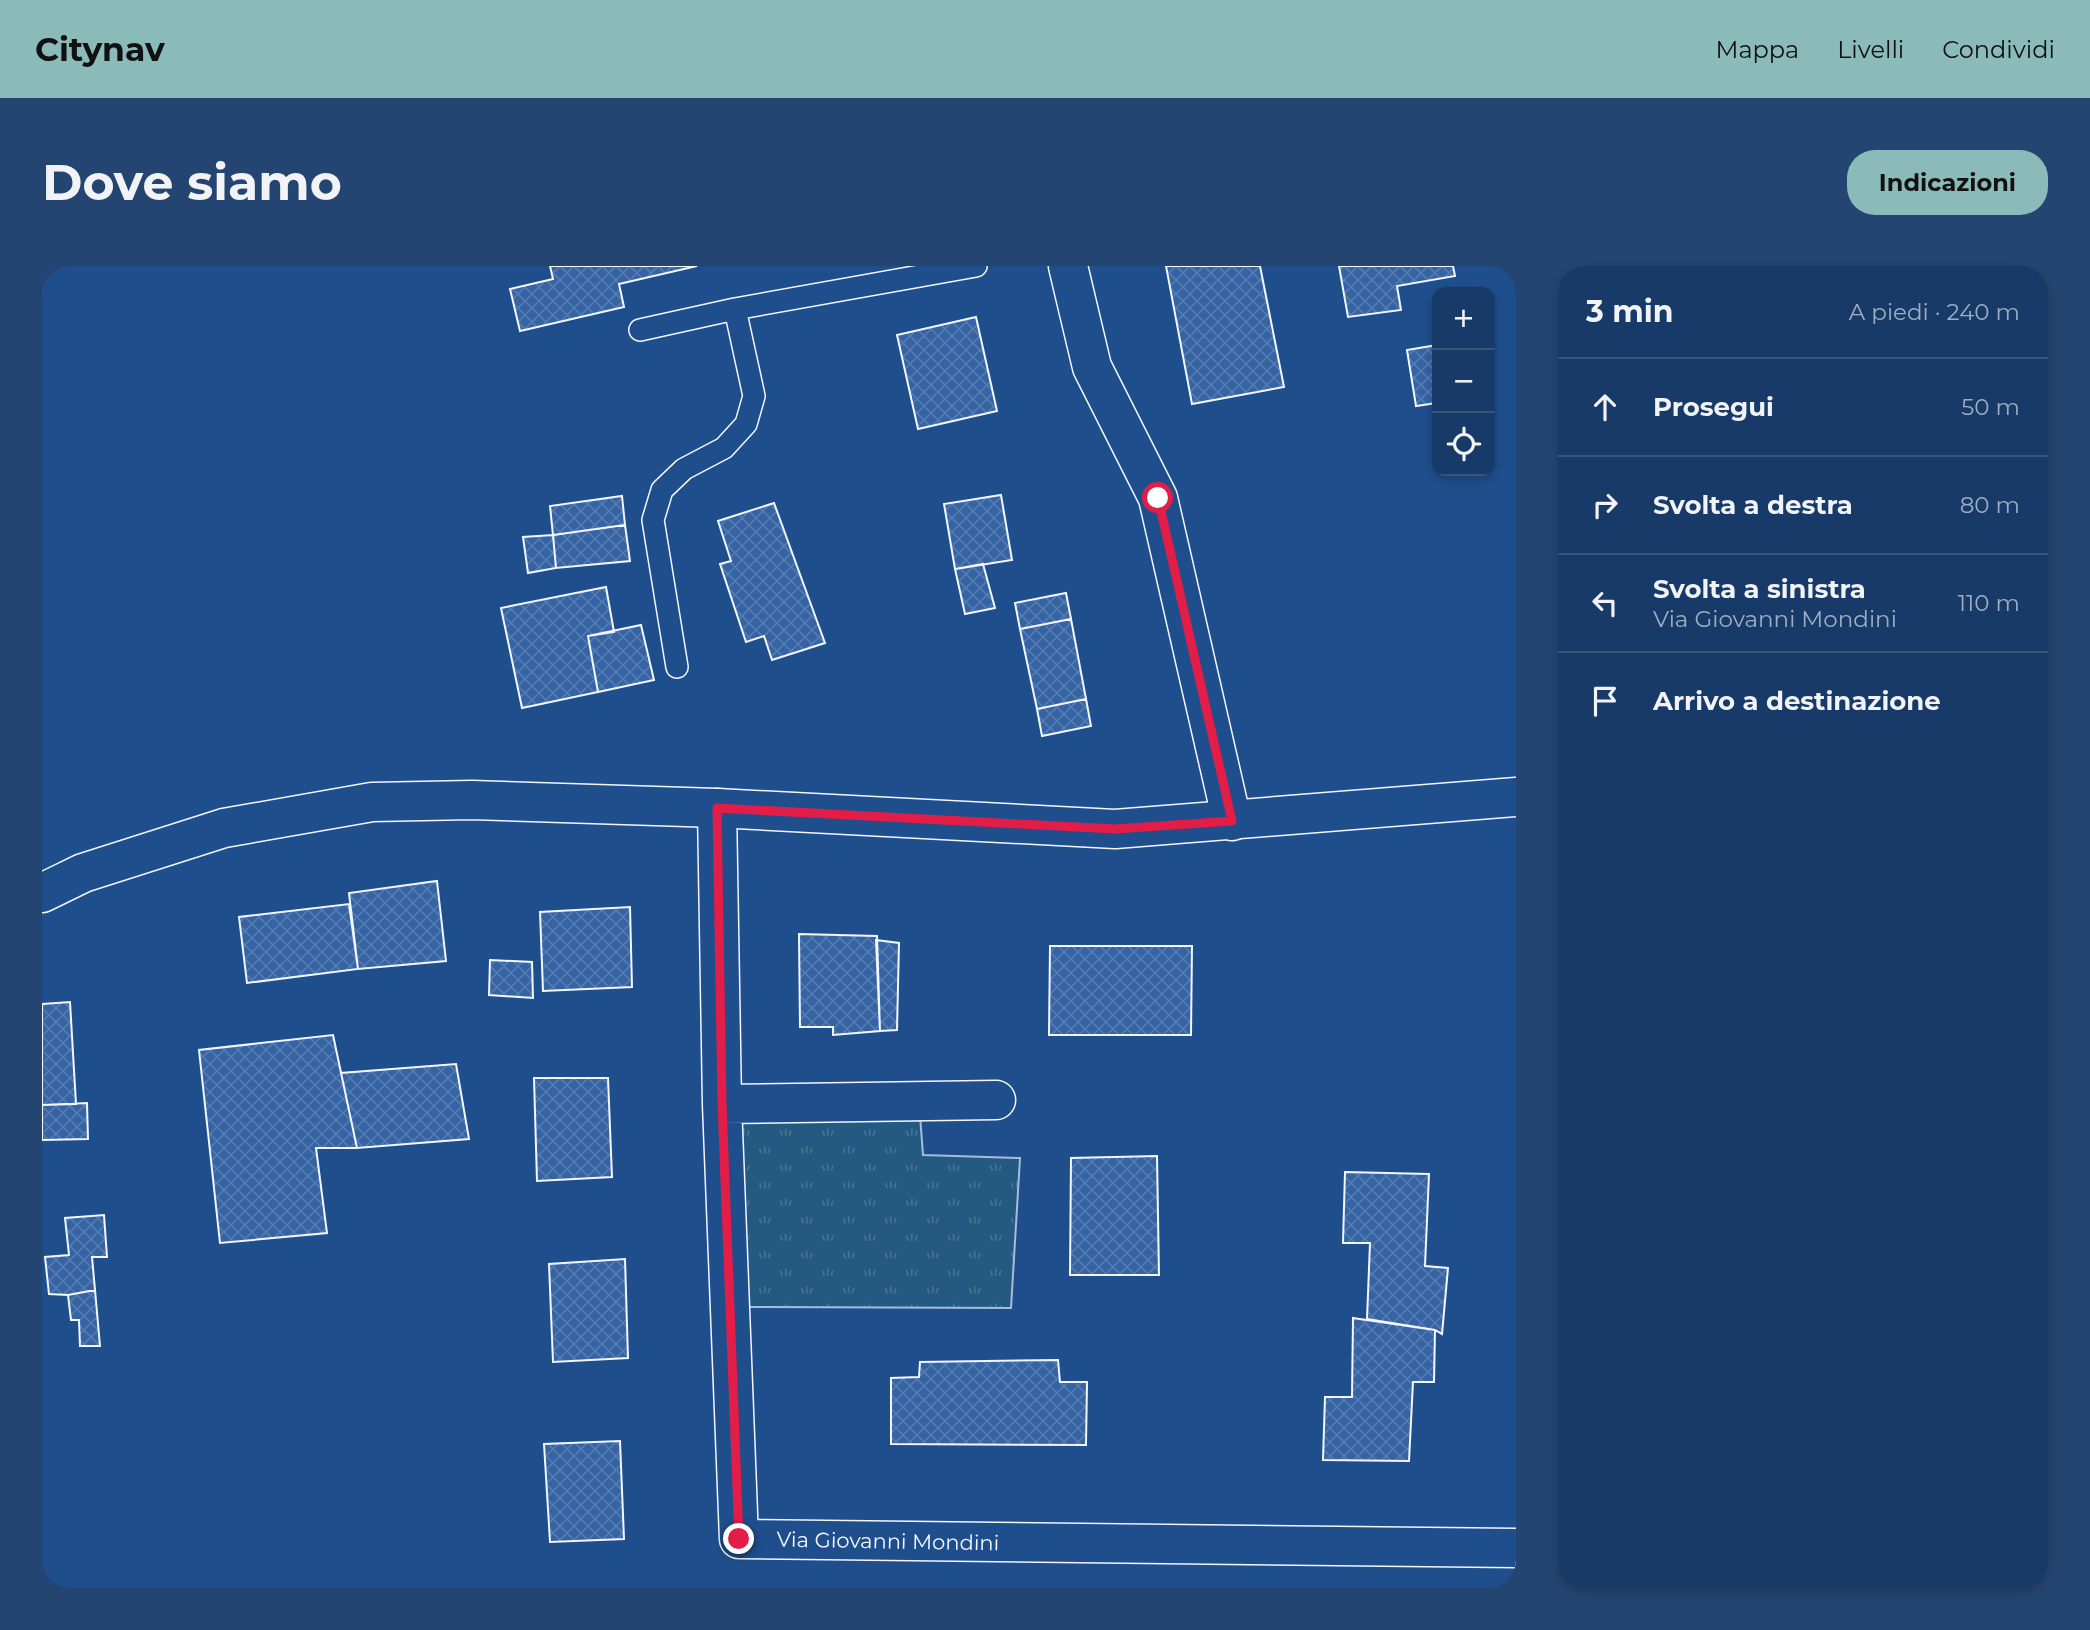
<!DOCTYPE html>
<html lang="it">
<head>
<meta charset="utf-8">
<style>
  :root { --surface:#173a69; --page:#244571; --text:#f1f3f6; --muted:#9eadc0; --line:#36547d; --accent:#8bbbb9 }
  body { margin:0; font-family:Montserrat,sans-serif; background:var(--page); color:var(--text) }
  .controls { position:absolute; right:21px; top:21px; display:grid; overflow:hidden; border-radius:14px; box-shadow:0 4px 10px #0003 }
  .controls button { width:63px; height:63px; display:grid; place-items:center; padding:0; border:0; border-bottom:2px solid var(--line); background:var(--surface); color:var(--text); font:35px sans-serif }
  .stop { position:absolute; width:21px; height:21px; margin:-16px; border:5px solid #e11d48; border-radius:50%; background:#fff }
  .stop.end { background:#e11d48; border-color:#fff; box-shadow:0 2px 7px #0008 }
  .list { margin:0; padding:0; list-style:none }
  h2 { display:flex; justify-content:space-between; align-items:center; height:91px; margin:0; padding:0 28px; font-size:30px }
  h2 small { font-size:23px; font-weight:400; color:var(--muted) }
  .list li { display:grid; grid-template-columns:46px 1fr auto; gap:21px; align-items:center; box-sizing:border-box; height:98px; padding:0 28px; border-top:2px solid var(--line) }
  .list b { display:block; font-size:26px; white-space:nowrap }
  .list p { margin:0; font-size:23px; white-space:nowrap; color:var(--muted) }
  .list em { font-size:23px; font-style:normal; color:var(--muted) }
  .icon { flex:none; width:38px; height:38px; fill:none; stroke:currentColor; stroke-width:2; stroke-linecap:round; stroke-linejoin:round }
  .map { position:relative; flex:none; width:1474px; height:1322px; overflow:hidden; border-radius:28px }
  header { display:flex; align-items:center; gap:42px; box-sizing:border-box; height:98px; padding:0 35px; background:var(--accent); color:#111 }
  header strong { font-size:33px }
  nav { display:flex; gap:38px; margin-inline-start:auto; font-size:24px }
  .intro { display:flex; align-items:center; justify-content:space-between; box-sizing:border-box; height:168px; padding:0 42px }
  h1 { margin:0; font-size:49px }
  .button { padding:18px 32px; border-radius:28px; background:var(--accent); color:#111; font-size:24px; font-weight:700 }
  main { display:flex; gap:42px; padding:0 42px }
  aside { flex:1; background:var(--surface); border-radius:28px; box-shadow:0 4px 10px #0003 }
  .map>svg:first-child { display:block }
  .park { fill:url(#park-tufts); stroke:#a8bbd7; stroke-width:2 }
  .building { fill:url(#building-cross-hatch); stroke:#f2f6ff; stroke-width:2 }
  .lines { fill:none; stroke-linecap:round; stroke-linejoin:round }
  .service-casing { stroke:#f2f6ff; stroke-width:24 }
  .minor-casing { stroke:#f2f6ff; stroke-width:41 }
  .tertiary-casing { stroke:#f2f6ff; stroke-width:41 }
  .service { stroke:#1f4e8c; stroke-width:21 }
  .minor { stroke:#1f4e8c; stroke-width:38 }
  .tertiary { stroke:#1f4e8c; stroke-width:38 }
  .route { stroke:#e11d48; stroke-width:9 }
  .labels { text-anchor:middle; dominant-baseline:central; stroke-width:5; stroke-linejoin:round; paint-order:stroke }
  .street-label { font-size:21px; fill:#f2f6ff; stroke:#1f4e8c }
</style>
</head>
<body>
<header>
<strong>Citynav</strong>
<nav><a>Mappa</a><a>Livelli</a><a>Condividi</a></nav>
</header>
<div class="intro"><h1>Dove siamo</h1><a class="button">Indicazioni</a></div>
<main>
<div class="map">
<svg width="1474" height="1322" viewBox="0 0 1474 1322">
  <defs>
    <pattern id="park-tufts" width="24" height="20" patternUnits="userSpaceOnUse" patternTransform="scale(1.75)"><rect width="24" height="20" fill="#245a82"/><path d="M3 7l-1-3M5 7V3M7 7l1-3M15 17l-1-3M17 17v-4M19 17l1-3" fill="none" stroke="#447295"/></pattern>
    <pattern id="building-cross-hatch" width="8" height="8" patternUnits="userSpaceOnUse" patternTransform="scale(1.75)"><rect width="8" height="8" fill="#3563a3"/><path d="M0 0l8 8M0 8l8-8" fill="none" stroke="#537ab1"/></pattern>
  </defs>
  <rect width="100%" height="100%" fill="#1f4e8c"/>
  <!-- park -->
  <path class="park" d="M877,836l4,53 97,3 -9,150 -281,-1 -8,-203z"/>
  <!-- building -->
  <path class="building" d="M508,0h147l-78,18 5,23 -104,24 -10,-42 43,-10z
    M1124,0h94l24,121 -92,17z
    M1297,0h114l2,10 -58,10 4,24 -53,7z
    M934,51l21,94 -79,18 -21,-94z
    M1395,79v58l-21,3 -9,-56z
    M959,229l11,65 -57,9 -11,-65z
    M580,230l3,29 -72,10 -3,-29z
    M732,237l51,140 -53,17 -8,-24 -18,6 -26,-78 11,-3 -13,-40z
    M583,259l5,36 -74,7 -3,-33z
    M511,269l3,33 -28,5 -5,-36z
    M941,298l12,44 -30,6 -10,-45z
    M564,321l8,45 -26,4 10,56 -76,16 -21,-100z
    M1024,327l5,26 -51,10 -5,-26z
    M1029,353l15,80 -49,10 -17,-80z
    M599,359l13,55 -56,12 -10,-56z
    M1044,433l5,27 -49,10 -5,-27z
    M395,615l9,80 -88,8 -9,-76z
    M307,638l9,65 -111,14 -8,-66z
    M588,641l2,80 -89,4 -3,-79z
    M757,668l78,2 3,95 -47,4v-8h-33z
    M834,674l23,3 -2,87 -17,1z
    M1008,680h142l-1,89h-142z
    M448,694l42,2 1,36 -44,-3z
    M28,736l6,102 -34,1v-101z
    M291,769l24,113h-41l11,85 -107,10 -21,-193z
    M414,798l13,75 -112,9 -16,-75z
    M492,812h74l4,99 -75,4z
    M45,837l1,36 -46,1v-35z
    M1115,890l2,119h-89l1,-117z
    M1303,906l84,2 -4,92 23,2 -6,66 -7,-4 -68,-11 3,-76h-27z
    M62,949l3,42h-15l3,33 -27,5 -19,-1 -4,-37 24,-2 -4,-37z
    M583,993l3,99 -75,4 -4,-98z
    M53,1024l5,56h-20l-1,-26h-8l-3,-25z
    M1311,1052l82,12 -1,52h-21l-4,79 -86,-1 2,-63h27z
    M1016,1094l2,22h27l-1,63 -195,-1v-66l28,-1 1,-15z
    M578,1175l4,98 -74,3 -6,-98z"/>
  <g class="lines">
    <!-- service casing -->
    <g class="service-casing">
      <path id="service" d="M598,64l95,-21 241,-43
        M635,401l-24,-147 9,-30 22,-21 40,-21 22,-24 8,-28 -19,-87"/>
    </g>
    <!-- minor casing -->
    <g class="minor-casing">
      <path id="minor" d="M1026,0l24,101 66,131 74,323
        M675,542l5,296 17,435 777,9
        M680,838l274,-4"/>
    </g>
    <!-- tertiary casing -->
    <g class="tertiary-casing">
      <path id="tertiary" d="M0,627l41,-20 141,-45 148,-26 100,-2 245,8 398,21 401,-32"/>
    </g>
    <!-- service -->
    <use href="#service" class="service"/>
    <!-- minor -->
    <use href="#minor" class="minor"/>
    <!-- tertiary -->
    <use href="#tertiary" class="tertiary"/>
  </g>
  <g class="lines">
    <!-- route -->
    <path class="route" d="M697,1273l-17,-435 -5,-296 398,21 117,-8 -74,-323"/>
  </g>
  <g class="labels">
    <!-- street labels -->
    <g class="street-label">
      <text transform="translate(846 1275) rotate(1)">Via Giovanni Mondini</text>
    </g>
  </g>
</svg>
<div class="controls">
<button>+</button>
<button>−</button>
<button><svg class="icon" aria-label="locate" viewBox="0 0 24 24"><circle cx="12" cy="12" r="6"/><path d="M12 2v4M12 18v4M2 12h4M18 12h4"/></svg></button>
</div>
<div class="stop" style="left:1116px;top:232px"></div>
<div class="stop end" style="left:697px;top:1273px"></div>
</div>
<aside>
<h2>3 min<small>A piedi · 240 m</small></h2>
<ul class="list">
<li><svg class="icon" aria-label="ahead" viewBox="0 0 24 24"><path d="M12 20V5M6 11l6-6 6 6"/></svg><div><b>Prosegui</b></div><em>50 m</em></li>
<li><svg class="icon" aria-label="right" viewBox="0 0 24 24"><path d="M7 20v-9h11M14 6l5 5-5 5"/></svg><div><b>Svolta a destra</b></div><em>80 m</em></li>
<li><svg class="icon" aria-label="left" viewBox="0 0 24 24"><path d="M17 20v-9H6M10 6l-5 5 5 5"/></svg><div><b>Svolta a sinistra</b><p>Via Giovanni Mondini</p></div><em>110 m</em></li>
<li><svg class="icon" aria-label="arrive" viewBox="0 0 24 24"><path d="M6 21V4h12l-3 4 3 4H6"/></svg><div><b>Arrivo a destinazione</b></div></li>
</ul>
</aside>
</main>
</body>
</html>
